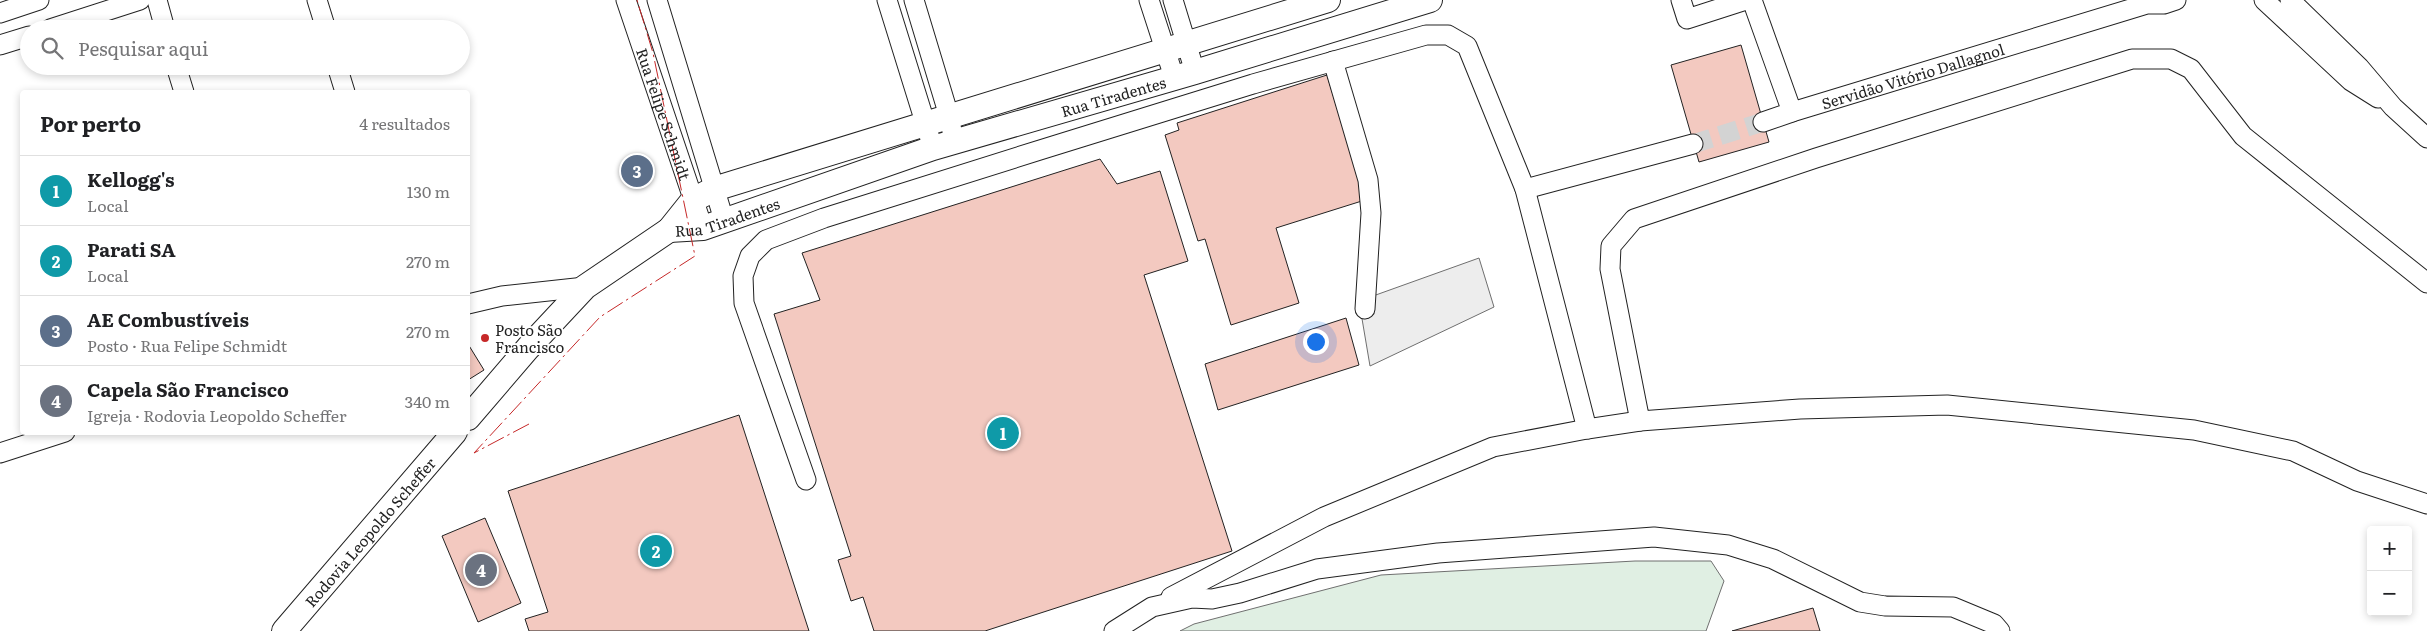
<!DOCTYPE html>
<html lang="pt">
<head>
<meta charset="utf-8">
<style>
  :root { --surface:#fff; --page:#f6f6f6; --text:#202124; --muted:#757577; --line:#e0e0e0; --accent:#c62828 }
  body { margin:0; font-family:Literata,serif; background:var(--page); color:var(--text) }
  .controls { position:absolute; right:15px; bottom:15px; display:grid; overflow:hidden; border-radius:5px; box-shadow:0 2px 8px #0003 }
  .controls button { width:45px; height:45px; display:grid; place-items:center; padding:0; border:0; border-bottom:1px solid var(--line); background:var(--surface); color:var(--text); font:25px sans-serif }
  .you { position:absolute; left:1315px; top:341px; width:18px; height:18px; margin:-12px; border:4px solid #fff; border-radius:50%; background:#1a73e8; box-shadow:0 0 0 8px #1a73e833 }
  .badge { display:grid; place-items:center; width:32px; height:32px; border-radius:50%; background:var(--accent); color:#fff; font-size:16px; font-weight:700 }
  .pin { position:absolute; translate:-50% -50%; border:2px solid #fff; box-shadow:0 1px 5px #0006 }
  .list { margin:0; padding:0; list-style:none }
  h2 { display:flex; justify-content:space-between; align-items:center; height:65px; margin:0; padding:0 20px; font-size:21px }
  h2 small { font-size:16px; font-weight:400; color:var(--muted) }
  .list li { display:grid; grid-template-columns:32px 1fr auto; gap:15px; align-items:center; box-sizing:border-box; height:70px; padding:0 20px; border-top:1px solid var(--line) }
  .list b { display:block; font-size:19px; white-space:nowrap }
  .list p { margin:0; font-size:16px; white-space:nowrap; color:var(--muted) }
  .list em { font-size:16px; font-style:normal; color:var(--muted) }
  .icon { flex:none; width:28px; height:28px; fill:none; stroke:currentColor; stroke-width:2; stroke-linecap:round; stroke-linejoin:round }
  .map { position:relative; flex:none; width:2427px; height:631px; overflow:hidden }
  .search { position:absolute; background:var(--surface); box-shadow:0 2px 8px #0003; left:20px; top:20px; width:450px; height:55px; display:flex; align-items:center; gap:12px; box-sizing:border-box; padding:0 18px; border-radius:28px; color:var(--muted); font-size:19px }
  .panel { position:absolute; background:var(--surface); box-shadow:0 2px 8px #0003; left:20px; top:90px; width:450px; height:345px; border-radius:5px }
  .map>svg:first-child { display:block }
  .green { fill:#e0efe3; stroke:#6f6f6f }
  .parking { fill:#ededed; stroke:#6f6f6f }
  .building { fill:#f3c9c0; stroke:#222 }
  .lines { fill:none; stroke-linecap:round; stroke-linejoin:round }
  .minor-tunnel { stroke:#d3d3d3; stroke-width:19; stroke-dasharray:19 9; stroke-linecap:butt }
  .minor-casing { stroke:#222; stroke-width:21 }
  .major-casing { stroke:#222; stroke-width:26 }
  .minor { stroke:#fff; stroke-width:19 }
  .major { stroke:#fff; stroke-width:24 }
  .power { stroke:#c62828; stroke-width:1; stroke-dasharray:18 4 2.5 4; stroke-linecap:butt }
  .poi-dot { fill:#c62828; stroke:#fff; stroke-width:2 }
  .labels { text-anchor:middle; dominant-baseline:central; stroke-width:4; stroke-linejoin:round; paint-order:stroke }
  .street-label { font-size:15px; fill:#222; stroke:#fff }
  .poi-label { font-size:15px; fill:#222; stroke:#fff; text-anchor:start }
</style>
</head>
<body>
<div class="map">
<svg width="2427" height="631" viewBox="0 0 2427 631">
  <rect width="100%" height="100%" fill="#fff"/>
  <!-- green -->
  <path class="green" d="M1635,561h76l13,20 -18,50h-526l14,-7 187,-49z"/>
  <!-- parking -->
  <path class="parking" d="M1479,258l15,49 -124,59 -11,-65z"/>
  <!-- building -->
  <path class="building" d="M1741,45l28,97 -70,20 -28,-97z
    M1327,75l38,125 -89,28 23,75 -68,22 -26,-86 -7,2 -33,-106 14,-5 -2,-7z
    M1100,159l17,25 43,-13 28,90 -44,14 88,276 -247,80h-111l-11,-34 -12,4 -13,-41 13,-4 -77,-242 46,-14 -18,-47z
    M1346,318l13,47 -141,45 -13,-46z
    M468,344l16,26 -16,10z
    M739,415l70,216h-280l-4,-12 23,-7 -40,-121z
    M485,518l36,85 -43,19 -36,-86z
    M1813,608l7,23h-88z"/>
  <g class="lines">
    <!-- minor-tunnel -->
    <path class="minor-tunnel" d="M1693,144l70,-22"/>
    <!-- minor casing -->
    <g class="minor-casing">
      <g id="minor">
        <path d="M157,0l8,29"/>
        <path d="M317,0l9,29"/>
        <path id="s1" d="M626,0l77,228"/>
        <path d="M657,0l67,220"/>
        <path d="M887,0l46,148"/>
        <path d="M914,0l35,116 5,25"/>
        <path d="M1149,0l25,77"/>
        <path d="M1173,0l22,72"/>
        <path d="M1681,0l6,19 59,-19"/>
        <path id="s2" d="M1752,0l40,112 355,-108h17l12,-4"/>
        <path d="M2264,0l87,81 27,17"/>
        <path d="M2290,0l69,67 34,40 34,31"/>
        <path d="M0,13l39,-13"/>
        <path d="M50,29l90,-29"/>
        <path d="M0,45l29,-9"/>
        <path d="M1333,61l35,119 3,33 -6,96"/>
        <path d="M176,66l8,26"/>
        <path d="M337,66l8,26"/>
        <path d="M1763,122l29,-10"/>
        <path d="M1525,189l168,-45"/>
        <path d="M2427,283l-184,-147 -52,-67 -20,-10h-39l-316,99 -182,61 -23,27 -1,23 30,152 160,-12 147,-4 247,25 99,21 64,30 70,23"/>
        <path d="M468,304l34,-8 83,-9"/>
        <path d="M0,453l65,-21"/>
        <path d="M806,480l-62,-177 -1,-27 7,-20 16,-16 58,-22 216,-68 213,-66 173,-49h22l19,11 58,143 62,240"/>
        <path d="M1171,597l153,-80 169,-70 94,-18 53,-8"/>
        <path d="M1114,631l38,-24 40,-9 20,1 28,-6 77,-24 121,-16 216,-16 74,8 45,14 87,43 25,4 68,1 41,17 6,7"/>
      </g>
    </g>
    <!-- major casing -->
    <g class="major-casing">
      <g id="major">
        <path id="s3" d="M669,230l34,-2 230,-80 262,-76 235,-72"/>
        <path d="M468,418l60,-70 57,-61 84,-57 24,-30 21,-11 614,-189"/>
        <path id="s4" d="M284,631l171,-199"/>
      </g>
    </g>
    <!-- minor -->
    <use href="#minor" class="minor"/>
    <!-- major -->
    <use href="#major" class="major"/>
    <!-- power -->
    <path class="power" d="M529,424l-55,29 126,-136 95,-61 -42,-203 -16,-53"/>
  </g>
  <!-- markers -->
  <circle class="poi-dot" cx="485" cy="338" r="5"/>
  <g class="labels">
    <!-- street labels -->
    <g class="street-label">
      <text stroke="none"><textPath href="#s2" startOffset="245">Servidão Vitório Dallagnol</textPath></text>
      <text stroke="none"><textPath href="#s3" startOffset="465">Rua Tiradentes</textPath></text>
      <text stroke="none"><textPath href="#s1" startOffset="120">Rua Felipe Schmidt</textPath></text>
      <text stroke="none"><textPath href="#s3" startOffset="60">Rua Tiradentes</textPath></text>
      <text stroke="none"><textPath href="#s4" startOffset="131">Rodovia Leopoldo Scheffer</textPath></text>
    </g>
    <!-- poi labels -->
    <g class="poi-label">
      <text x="495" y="329">Posto São<tspan x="495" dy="17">Francisco</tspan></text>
    </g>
  </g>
</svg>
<div class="controls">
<button>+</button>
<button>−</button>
</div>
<div class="you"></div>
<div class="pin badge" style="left:1003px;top:433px;background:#0f9aa8">1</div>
<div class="pin badge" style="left:656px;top:551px;background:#0f9aa8">2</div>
<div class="pin badge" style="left:637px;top:171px;background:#5c6f8a">3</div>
<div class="pin badge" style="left:481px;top:570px;background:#6b7280">4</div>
<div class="search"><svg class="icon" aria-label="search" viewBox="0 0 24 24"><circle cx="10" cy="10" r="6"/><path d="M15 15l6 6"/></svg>Pesquisar aqui</div>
<section class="panel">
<h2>Por perto<small>4 resultados</small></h2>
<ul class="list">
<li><span class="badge" style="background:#0f9aa8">1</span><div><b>Kellogg's</b><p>Local</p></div><em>130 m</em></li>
<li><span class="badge" style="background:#0f9aa8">2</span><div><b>Parati SA</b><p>Local</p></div><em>270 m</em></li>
<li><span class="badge" style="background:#5c6f8a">3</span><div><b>AE Combustíveis</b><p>Posto · Rua Felipe Schmidt</p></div><em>270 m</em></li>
<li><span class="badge" style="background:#6b7280">4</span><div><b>Capela São Francisco</b><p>Igreja · Rodovia Leopoldo Scheffer</p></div><em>340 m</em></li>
</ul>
</section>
</div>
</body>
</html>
